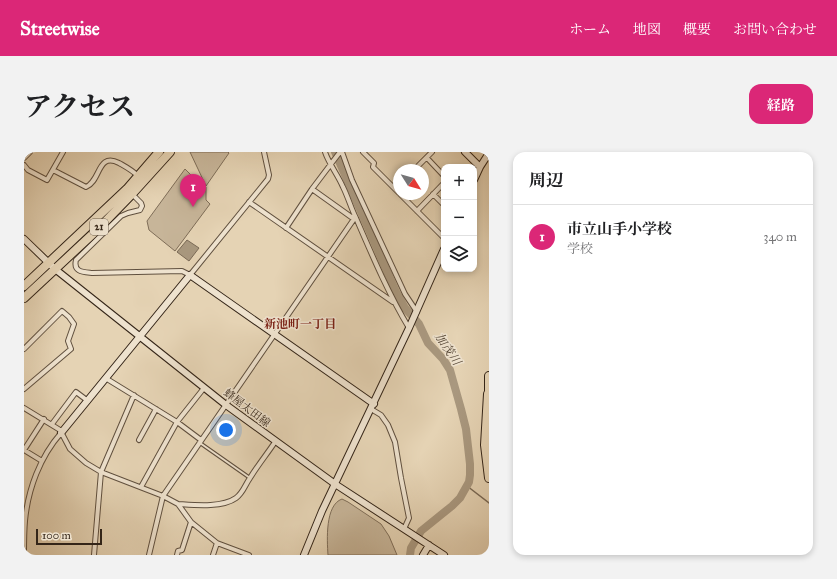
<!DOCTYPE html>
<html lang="ja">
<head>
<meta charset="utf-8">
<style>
  :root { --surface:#fff; --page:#f2f2f2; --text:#202124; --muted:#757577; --line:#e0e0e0; --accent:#db2777 }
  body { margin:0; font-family:"IM FELL Great Primer","Noto Serif JP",serif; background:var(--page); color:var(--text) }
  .controls { position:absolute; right:12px; top:12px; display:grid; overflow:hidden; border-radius:8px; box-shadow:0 2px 6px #0003 }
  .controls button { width:36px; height:36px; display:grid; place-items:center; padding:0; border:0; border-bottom:1px solid var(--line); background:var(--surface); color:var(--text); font:20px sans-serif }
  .compass { position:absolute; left:369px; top:12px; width:36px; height:36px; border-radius:50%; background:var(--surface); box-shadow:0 2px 6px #0003; rotate:127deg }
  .scale { position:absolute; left:12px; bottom:10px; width:66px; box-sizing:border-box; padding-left:4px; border:2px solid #342518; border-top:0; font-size:11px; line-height:14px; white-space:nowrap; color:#342518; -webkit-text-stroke:3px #eee2ce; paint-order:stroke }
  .you { position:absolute; left:202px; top:278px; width:14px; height:14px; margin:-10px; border:3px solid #fff; border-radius:50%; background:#1a73e8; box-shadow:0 0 0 6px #1a73e833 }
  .badge { display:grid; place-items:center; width:26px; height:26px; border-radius:50%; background:var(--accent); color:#fff; font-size:13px; font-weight:700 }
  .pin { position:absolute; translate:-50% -33px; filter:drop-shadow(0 1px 2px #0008) }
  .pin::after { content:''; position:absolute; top:21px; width:14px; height:12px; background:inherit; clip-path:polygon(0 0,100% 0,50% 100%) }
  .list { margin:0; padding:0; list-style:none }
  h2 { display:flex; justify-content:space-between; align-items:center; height:52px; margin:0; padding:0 16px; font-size:17px }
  h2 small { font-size:13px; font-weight:400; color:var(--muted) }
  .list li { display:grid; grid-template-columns:26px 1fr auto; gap:12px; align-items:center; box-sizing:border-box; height:64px; padding:0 16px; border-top:1px solid var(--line) }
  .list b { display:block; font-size:15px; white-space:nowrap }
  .list p { margin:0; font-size:13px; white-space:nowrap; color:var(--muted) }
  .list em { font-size:13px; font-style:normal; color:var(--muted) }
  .icon { flex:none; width:22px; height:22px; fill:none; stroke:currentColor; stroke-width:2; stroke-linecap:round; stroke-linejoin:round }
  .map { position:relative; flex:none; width:465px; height:403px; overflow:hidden; border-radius:12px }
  header { display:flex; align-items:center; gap:24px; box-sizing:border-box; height:56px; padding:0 20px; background:var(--accent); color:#fff }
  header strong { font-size:19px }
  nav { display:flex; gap:22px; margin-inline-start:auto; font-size:14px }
  .intro { display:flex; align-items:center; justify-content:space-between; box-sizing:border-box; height:96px; padding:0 24px }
  h1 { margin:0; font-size:28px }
  .button { padding:10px 18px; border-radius:12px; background:var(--accent); color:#fff; font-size:14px; font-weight:700 }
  main { display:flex; gap:24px; padding:0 24px }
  aside { flex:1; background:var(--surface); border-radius:12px; box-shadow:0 2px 6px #0003 }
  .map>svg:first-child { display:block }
  .green { fill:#c7b599; stroke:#7e6d58 }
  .water { fill:#a9987f; stroke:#7a6a56 }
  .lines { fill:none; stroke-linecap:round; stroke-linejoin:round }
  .stream { stroke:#7a6a56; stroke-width:1.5 }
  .river { stroke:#a9987f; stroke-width:8 }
  .lane-casing { stroke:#60503f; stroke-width:4 }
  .street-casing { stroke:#60503f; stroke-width:6 }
  .secondary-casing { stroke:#342518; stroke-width:8 }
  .highway-casing { stroke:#342518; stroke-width:10 }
  .lane { stroke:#eee2ce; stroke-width:2 }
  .street { stroke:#eee2ce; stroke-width:4 }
  .secondary { stroke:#eee2ce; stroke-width:6 }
  .highway { stroke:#e5d3b4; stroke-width:8 }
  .labels { text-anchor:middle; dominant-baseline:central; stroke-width:3; stroke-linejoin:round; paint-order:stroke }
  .shield { fill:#eee2ce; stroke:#6c5e4f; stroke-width:1 }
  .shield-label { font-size:10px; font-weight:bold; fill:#342518 }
  .street-label { font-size:11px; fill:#342518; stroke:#eee2ce }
  .neighbourhood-label { font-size:12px; font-weight:bold; fill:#7a1f14; stroke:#eee2ce }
  .water-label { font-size:12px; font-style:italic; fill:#574837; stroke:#eee2ce }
</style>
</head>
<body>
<header>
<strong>Streetwise</strong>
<nav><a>ホーム</a><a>地図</a><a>概要</a><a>お問い合わせ</a></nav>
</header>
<div class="intro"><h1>アクセス</h1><a class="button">経路</a></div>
<main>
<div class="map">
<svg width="465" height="403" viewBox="0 0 465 403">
  <rect width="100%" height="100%" fill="#e5d3b4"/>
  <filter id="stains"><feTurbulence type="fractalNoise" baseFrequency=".005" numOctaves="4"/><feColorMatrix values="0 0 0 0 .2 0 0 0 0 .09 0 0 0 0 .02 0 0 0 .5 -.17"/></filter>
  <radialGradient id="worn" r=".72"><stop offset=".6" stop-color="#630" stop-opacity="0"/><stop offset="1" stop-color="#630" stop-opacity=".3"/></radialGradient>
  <!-- green -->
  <path class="green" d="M166,0h38l1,1 -23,33z
    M161,17l12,12 9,6v13l4,4 -35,47 -26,-21 -2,-9z
    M318,347l6,3 33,22 8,12 8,19h-69c-1,-15 -3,-50 14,-56z"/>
  <!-- water -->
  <path class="water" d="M163,88l12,8 -10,13 -12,-9z"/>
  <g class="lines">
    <!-- stream -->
    <path class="stream" d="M443,334l22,17"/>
    <!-- river -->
    <path class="river" d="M311,0l61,140 9,16 14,16 9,19 15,16 7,11 11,39 5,20 4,35v11l-1,7 -9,16 -8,8 -31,25 -10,17 -1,7"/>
    <!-- lane casing -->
    <g class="lane-casing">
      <path id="lane" d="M176,291l50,35"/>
    </g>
    <!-- street casing -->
    <g class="street-casing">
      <path id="street" d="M301,0c4,12 13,23 18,35 5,10 8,21 13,31 16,37 32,75 53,110
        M318,0l10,28 53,114 12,18
        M339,0l11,11 -1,4 26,26
        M0,6l6,-6
        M403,6l17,18
        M0,13l4,5 19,10 16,-28
        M29,18l33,17c15,-6 11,-35 33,-24 7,4 13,7 19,13
        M390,18l18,-18
        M108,42l9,9 1,3 -2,4 -12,3 -7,3 -45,44c-3,12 7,12 16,13l90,-2 8,4 78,-96 1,-4 -5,-23
        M376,42l44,44
        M409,42l11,11
        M225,50l144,100
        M393,59l27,-28
        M262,76l26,-39 28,-37
        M0,197l38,-38 7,6 5,7 -6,17 3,8 -47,40
        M83,227l70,43 24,18
        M0,256l36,22 10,19 16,14 15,9 62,24 15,8 13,18 26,21 32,12
        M347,257l10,6 7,10 7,17 6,36 8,40 -5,11
        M28,272l24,-32 12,9
        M115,288l17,-31
        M0,298l20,-31
        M0,298l18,11
        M117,335l36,-65 27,-34
        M154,352c16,1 44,4 58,-6 7,-5 9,-13 14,-20 8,-13 17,-24 25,-36
        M0,403c0,-11 0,-23 1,-34 3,-32 15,-64 36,-88
        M70,403l7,-83 33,-77
        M125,403l14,-59 191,-277 -42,-30
        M153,403l1,-4 4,-1 9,-28
        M189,403l4,-12"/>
    </g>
    <!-- secondary casing -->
    <g class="secondary-casing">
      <path id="secondary" d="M441,0l15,15
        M450,28l6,-13 9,-14
        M0,87l31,30 171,136 109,79 109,71
        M37,281l129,-158 184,129
        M280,403l18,-44 87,-183 35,-79
        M399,403l6,-10"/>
    </g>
    <!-- highway casing -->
    <g class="highway-casing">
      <path id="highway" d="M0,134l103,-97 32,-37
        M0,146l73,-68 35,-36 38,-42
        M464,242l-3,51 4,33
        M465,245v-21"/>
    </g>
    <!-- lane -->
    <use href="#lane" class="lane"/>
    <!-- street -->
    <use href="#street" class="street"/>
    <!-- secondary -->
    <use href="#secondary" class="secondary"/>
    <!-- highway -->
    <use href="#highway" class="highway"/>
  </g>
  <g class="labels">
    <!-- shield labels -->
    <rect class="shield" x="66" y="67" width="18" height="16" rx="3"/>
    <g class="shield-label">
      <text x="75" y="75">21</text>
    </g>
    <!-- street labels -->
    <g class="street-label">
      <text transform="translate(223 256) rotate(37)">蜂屋太田線</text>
    </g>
    <!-- neighbourhood labels -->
    <g class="neighbourhood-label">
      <text x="276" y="172">新池町一丁目</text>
    </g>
    <!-- water labels -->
    <g class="water-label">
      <text transform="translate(424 197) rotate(56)">加茂川</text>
    </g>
  </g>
  <rect width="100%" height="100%" filter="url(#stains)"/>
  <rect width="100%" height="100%" fill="url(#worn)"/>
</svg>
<div class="controls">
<button>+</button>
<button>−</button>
<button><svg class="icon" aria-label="layers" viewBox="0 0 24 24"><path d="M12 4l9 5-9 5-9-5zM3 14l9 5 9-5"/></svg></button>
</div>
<svg class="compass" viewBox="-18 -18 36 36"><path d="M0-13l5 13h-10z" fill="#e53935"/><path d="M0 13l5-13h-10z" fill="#757577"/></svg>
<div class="scale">100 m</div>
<div class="you"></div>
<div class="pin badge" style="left:169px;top:55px">1</div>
</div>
<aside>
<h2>周辺<small></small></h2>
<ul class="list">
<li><span class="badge">1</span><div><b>市立山手小学校</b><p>学校</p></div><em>340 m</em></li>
</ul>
</aside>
</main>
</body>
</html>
